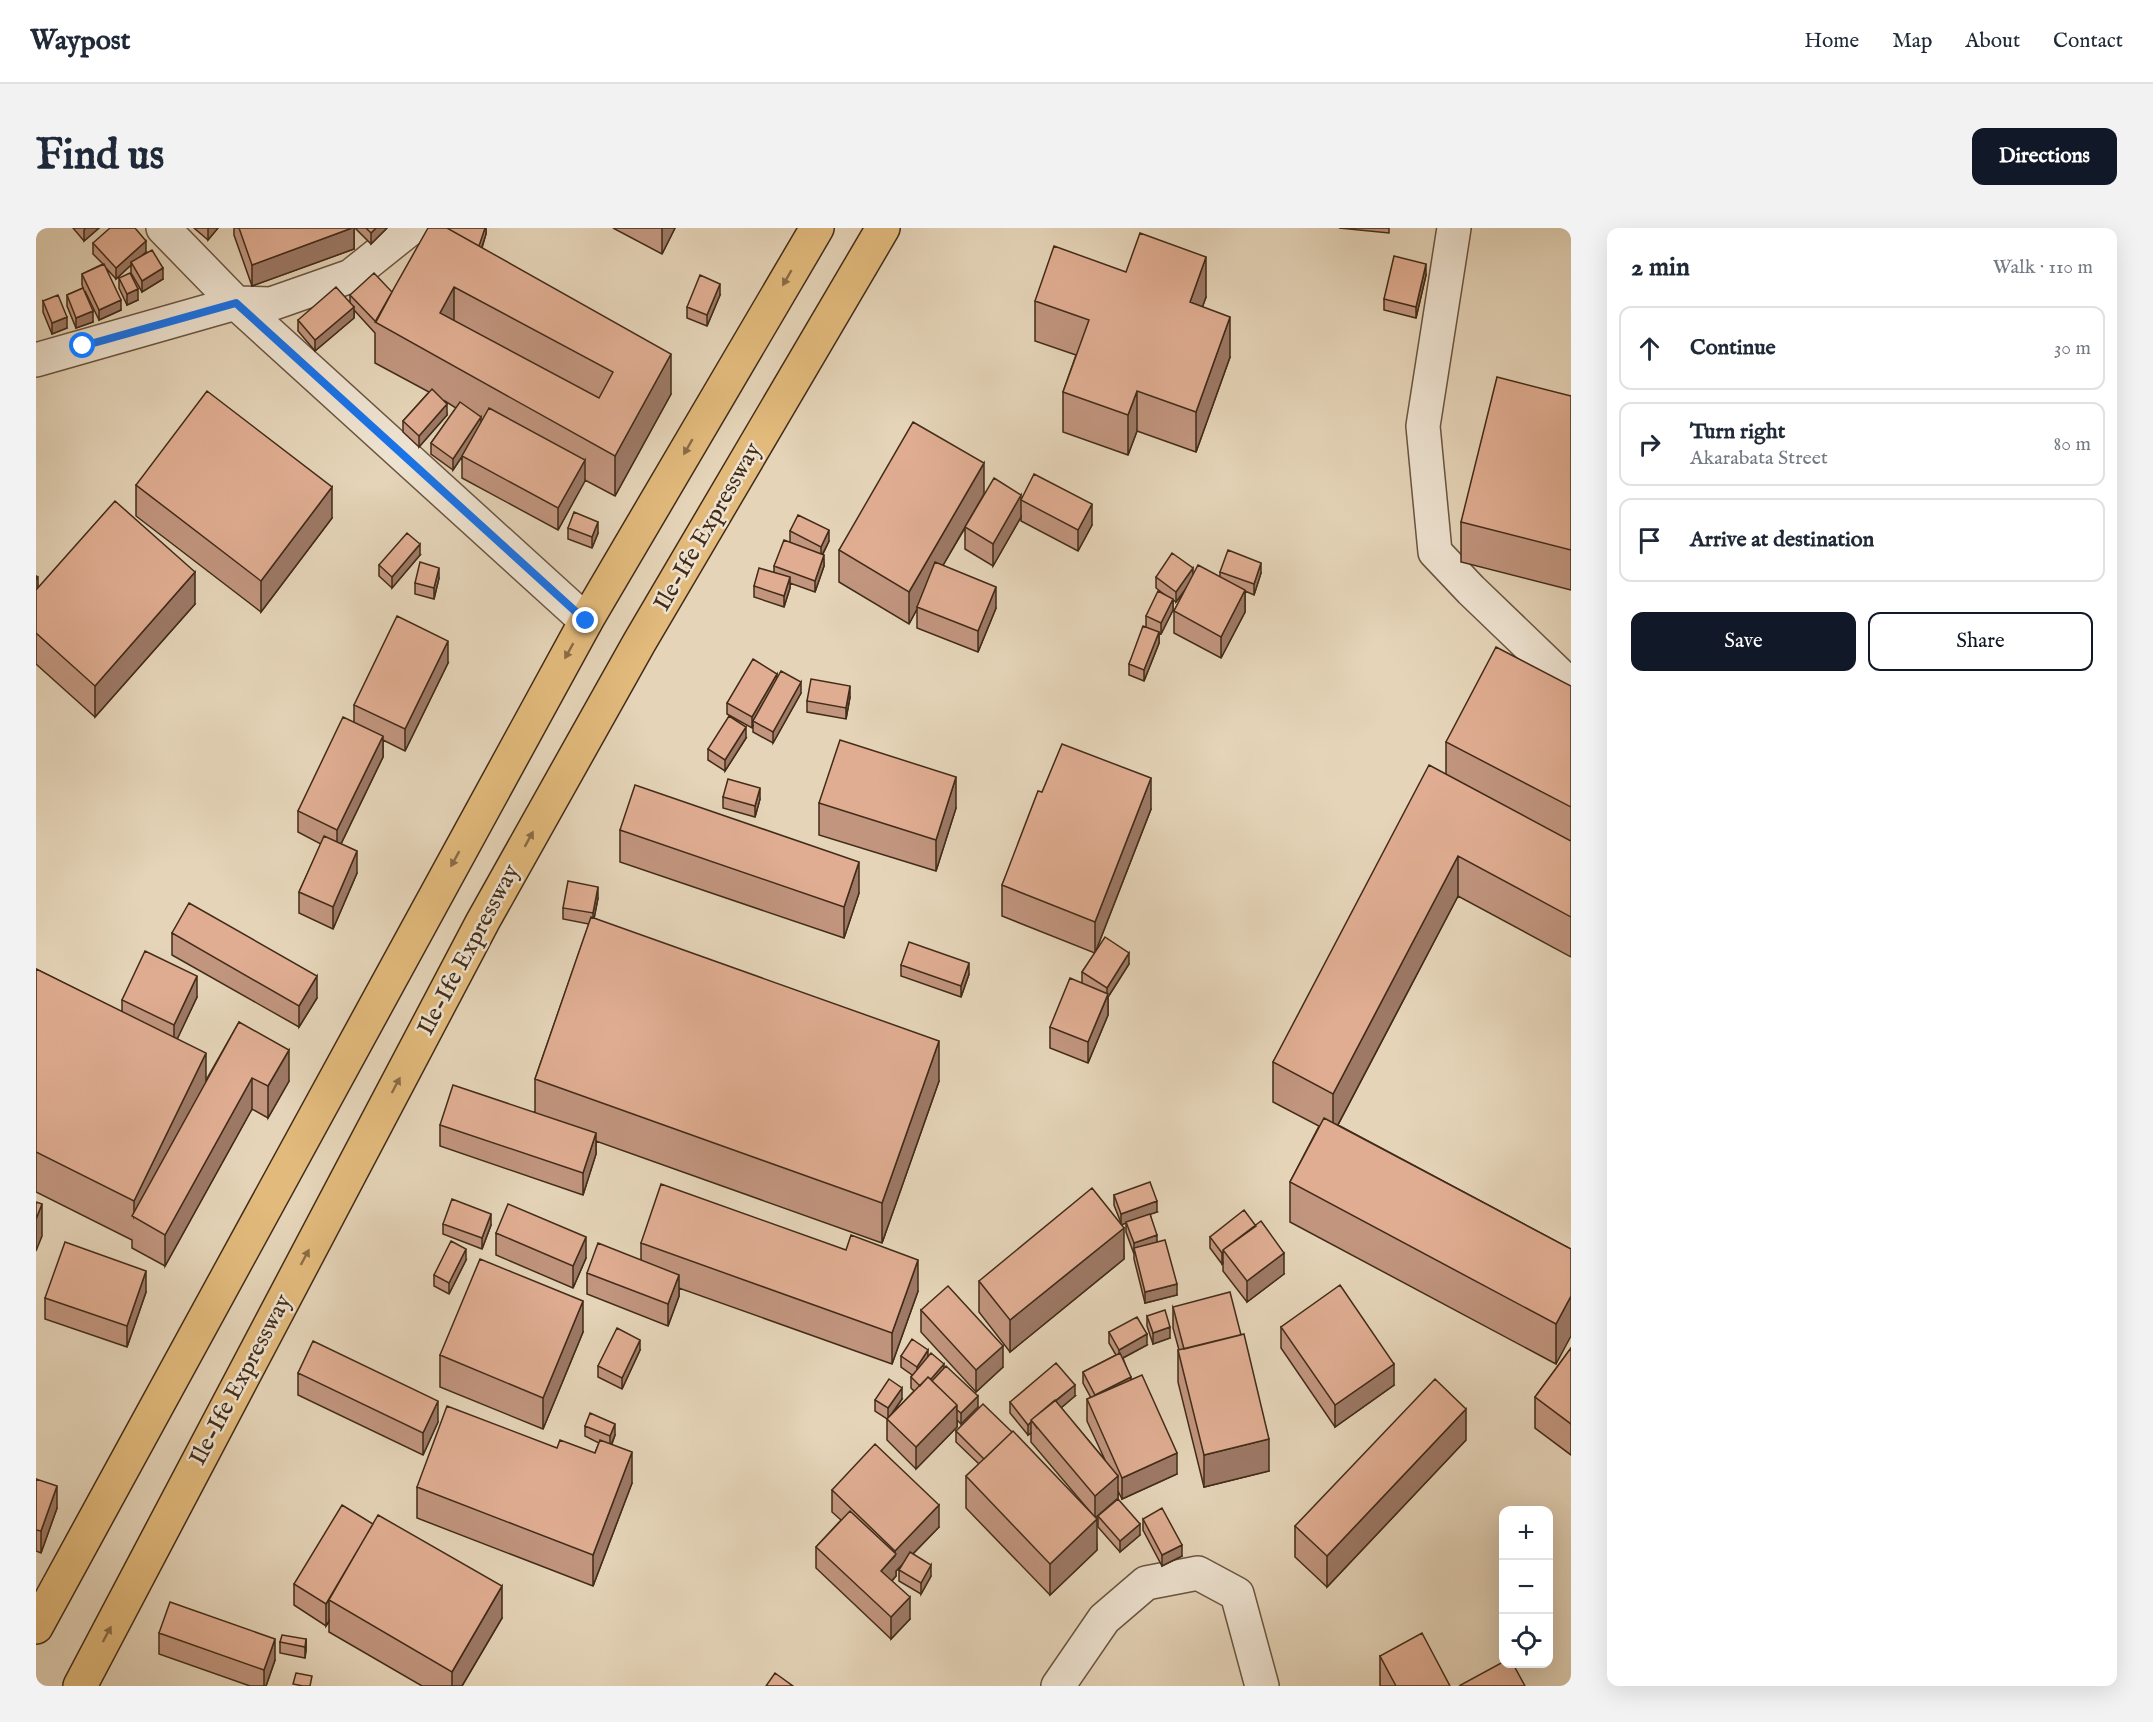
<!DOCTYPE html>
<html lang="en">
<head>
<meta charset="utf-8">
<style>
  :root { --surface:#fff; --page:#f2f2f3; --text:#1f2937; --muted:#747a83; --line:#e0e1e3; --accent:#111827 }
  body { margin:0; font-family:"IM FELL English",serif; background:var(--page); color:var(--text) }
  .controls { position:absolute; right:18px; bottom:18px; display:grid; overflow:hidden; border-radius:12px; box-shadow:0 6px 24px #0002 }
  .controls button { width:54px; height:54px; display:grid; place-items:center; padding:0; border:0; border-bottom:2px solid var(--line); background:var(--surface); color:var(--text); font:30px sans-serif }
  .stop { position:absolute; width:18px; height:18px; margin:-14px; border:4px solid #1a73e8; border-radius:50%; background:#fff }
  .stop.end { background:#1a73e8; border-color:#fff; box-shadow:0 2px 6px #0008 }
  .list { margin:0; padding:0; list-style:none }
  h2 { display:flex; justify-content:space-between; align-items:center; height:78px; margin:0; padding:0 24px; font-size:26px }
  h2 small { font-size:20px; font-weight:400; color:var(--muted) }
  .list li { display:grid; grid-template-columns:39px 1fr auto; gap:18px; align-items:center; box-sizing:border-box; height:84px; margin:0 12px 12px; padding:0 12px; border:2px solid var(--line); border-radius:12px }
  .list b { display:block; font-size:22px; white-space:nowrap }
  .list p { margin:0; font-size:20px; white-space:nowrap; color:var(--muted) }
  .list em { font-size:20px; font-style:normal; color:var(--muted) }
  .actions { display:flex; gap:12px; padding:18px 24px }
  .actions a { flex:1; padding:14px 0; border:2px solid var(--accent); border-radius:12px; text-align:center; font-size:21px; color:var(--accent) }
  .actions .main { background:var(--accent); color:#fff }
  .icon { flex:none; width:33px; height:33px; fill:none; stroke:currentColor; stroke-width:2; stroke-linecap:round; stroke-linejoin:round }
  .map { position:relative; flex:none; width:1535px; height:1458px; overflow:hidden; border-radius:12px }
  header { display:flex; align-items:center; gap:36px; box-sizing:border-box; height:84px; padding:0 30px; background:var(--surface); border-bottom:2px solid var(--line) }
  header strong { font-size:28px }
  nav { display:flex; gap:33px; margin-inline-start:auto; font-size:21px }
  .intro { display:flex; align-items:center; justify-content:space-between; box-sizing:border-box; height:144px; padding:0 36px }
  h1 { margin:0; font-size:42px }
  .button { padding:15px 27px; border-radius:12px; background:var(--accent); color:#fff; font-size:21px; font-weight:700 }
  main { display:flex; gap:36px; padding:0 36px }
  aside { flex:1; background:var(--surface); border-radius:12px; box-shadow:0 6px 24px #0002 }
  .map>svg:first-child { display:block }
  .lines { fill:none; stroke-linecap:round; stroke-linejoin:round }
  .street-casing { stroke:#6b5641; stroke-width:36 }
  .primary-casing { stroke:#422c19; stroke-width:36 }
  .street { stroke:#eee3d1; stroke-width:33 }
  .primary { stroke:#e2ba7c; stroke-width:33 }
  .wall { fill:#c1957e; stroke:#422c19; stroke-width:1.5 }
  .shaded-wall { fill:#9d7966; stroke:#422c19; stroke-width:1.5 }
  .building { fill:#e0ad92; stroke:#422c19; stroke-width:1.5; fill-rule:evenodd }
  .oneway { fill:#8a6c46 }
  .route { stroke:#1a73e8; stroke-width:8 }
  .labels { text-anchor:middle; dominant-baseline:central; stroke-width:5; stroke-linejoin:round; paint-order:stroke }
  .street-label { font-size:24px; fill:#422c19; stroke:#eee3d1 }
</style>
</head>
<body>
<header>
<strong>Waypost</strong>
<nav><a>Home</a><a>Map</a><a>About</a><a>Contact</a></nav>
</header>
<div class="intro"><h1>Find us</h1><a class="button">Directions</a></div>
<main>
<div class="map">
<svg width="1535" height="1458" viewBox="0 0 1535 1458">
  <rect width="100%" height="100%" fill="#e5d4b8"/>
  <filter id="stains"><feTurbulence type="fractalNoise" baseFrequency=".00333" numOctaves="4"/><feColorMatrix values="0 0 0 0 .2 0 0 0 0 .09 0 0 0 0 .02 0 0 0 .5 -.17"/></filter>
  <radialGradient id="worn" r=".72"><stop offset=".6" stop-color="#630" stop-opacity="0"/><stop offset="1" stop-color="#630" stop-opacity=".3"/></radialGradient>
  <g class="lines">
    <!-- street casing -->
    <g class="street-casing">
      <path id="street" d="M127,0l73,75 350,318
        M1418,0l-31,198 12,126 36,38 100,96
        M0,132l200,-57 35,1 80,-28 60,-48
        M1022,1458l46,-67 42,-36 52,-10 39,21 25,92"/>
    </g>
    <!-- primary casing -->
    <g class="primary-casing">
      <path id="primary" d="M0,1399l550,-1006 231,-393
        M44,1458l403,-765 156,-278 244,-415"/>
    </g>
    <!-- street -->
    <use href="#street" class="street"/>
    <!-- primary -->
    <use href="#primary" class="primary"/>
  </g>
  <!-- wall -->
  <path class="wall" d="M37,0h26l-15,13z
    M158,0h24l-10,12z
    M198,0h120v21l-102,37 -18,-51z
    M319,0h32l-16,16z
    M450,0v6l-4,14 189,146 -56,102 -30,-16 -27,50 -96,-52v-22l3,-4 -12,18 -22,-16v-11l25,-35 -11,-7 2,14 -28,32 -16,-15v-11l26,-29 -54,-29v-30l-21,-23v8l-39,33 -17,-20v-11l52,-18v-7l42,-3z
    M577,0h62l-13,26z
    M1303,0h50v5z
    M57,15l53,9 -5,4 22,23 -21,13 -11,-19v-8l-15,14 -10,-11 15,42 -22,10 -14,-29 8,31 -17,6 -9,-22v-11l16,-7 -1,-3v-11l21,-10 -10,-10z
    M1090,44l80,25 -4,10 28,50 -34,95 -59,-21 -9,24 -65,-23v-40l13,-37 -41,-14v-40z
    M1390,47l-10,43 -32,-8v-11z
    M83,50l19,22 -11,5 -8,-17z
    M684,67l-13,31 -20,-8v-11z
    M7,73l24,27 -15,6 -9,-22z
    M1535,168v194l-110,-28v-40z
    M100,257l196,33 -71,94 -125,-96z
    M948,266l37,5 71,26 -14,26 -57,-30v-4l-28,49 -28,-17v-21l-22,37 53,43 -18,44 -61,-24v-19l-8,15 -70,-42v-32z
    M532,300l30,5 -6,15 -24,-9z
    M754,303l39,10 -6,13 1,12 -9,26 -25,-9v5l-6,19 -30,-10v-11l20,-14v-6l16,-24z
    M384,327l-28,33 -13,-12v-11z
    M1184,344l41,1 -7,22 -9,-4v21l-24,46 -47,-25v-22l11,-21 -9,12 -3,-2v10l-12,24 -2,-1v10l-15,38 -15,-6v-11l17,-37v-11l19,-21 -9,-7v-11l37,-2 27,2z
    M0,347l2,12 157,17 -100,113 -59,-53z
    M403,350l-5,21 -19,-5v-11z
    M412,435l-43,88 -22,-11v17l-42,87 16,29 -24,56 -34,-16v-21l22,-48 -23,-12v-21l56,-89v-17z
    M741,451l24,14 -28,50 -20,-11v-7l-1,3 -25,-14v-11z
    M1535,458v271l-113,-61 -120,229 233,124 -15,115 -266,-142v-40l29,-56 -46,-24v-40l173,-288v-32z
    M814,469l-4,22 -39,-7v-11z
    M710,510l-21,33 -17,-11v-11z
    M1006,564l109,17 -56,144 34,11 -21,33v18l-20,48 -38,-15v-21l32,-44v-11l13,-19 -93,-37v-31z
    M687,569l37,2 -5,18 -32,-9z
    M783,575l137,5 -20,63 -117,-36z
    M584,602l239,63 -15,45 -224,-76z
    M562,670l-4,20 345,163 -57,162 -286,-102v13l-13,41 -143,-49v-21l95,-13v-33l54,-155 -26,-5v-11z
    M136,705l145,65 -18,29 -127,-72z
    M865,737l68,9 -8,23 -60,-21z
    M0,741l86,43v-12l75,-3 -20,42 29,41 33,-58 50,59 -21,37 -16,-9 -87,157 -33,-18v-8l-96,-48z
    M1078,967l43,17 -7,2 7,28 20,53 -32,8 -11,-44v-5l-8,-22v-9l-4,1 2,35 -114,93 -31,-40v-31l142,-58 -7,-18z
    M407,996l48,1 -9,24 -39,-15z
    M460,1005l90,25 -13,30 -77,-33z
    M1174,1009l74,37 -37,28 -24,-31v-8l-1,1 -12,-16z
    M605,1015l277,48 -26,73 -213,-76v8l-11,30 -81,-32v-21l54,-13z
    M430,1032l-17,34 -15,-8v-11z
    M110,1064l-19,55 -82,-28v-21z
    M1137,1079l96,164 -65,16 -26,-105v-32h1l-6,-22z
    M885,1082l82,57 -27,25 -55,-60z
    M1111,1088l23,22 -17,6 -6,-18z
    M1245,1099l113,58 -59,42 -54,-79z
    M547,1104l-40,97 -103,-42v-32z
    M1073,1104l38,13 -24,13 8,22 46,94 -55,25 -4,-8v7l-23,19 2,33 -47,45 -84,-87v-32l13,-12 -23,-22v-11l136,83 -61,-72v-9l-3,2 -18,-22v-11l65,-6 -14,12 44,52 -18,-39v-22l4,-1 -8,-15v-11l33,-17 -7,-12z
    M1535,1120v107l-36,-27v-31z
    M604,1122l-18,39 -24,-12v-11z
    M865,1128l27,1 16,11 34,39 -17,17 -4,-4v7l-41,42 -29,-29v-21l-12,-8v-11l27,-1 -11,16 23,-24 -3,-3v-11l1,-2 -11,-8z
    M262,1145l140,49 -15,33 -125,-60z
    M549,1198l30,9 -3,9 20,39 -39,103 -176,-68v-31l140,-39 38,5 4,-10 -14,-7z
    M1430,1212l-139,147 -32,-30v-31z
    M0,1251l21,29 -16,45 -5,-2z
    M796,1262l107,37 -26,27 18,22 -10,18 -22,-13v-11l3,-4 -6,5v5l-4,5 18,38 -19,20 -75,-71v-21l25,-27 -9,-8z
    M1062,1288l42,19 -20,17 -22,-25z
    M1107,1291l39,37 -20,10 -19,-36z
    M258,1356l208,34 -40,68h-40l-93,-54v-11l-3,5 -32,-21z
    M123,1405l116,27 -9,26h-16l-91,-32z
    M270,1411v11l-1,8 -25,-5v-11z
    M1344,1428l70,30h-70z"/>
  <!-- shaded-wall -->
  <path class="shaded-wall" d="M50,0h13l-15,13v-11z
    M172,0h10l-10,12z
    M316,0h2v21l-102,37v-21z
    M340,0h11l-16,16v-11z
    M449,0h1v6l-8,25v-11z
    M626,0h13l-13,26z
    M110,13v11l-14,12 -1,-2v3l-15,14v-11z
    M1170,29v40l-16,45v-40z
    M1390,36v11l-10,43v-11z
    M127,40v11l-21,13v-11z
    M684,56v11l-13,31v-11z
    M418,59v41l-14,-15z
    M102,61v11l-11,5v-11z
    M85,72v10l-22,10v-10z
    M318,79v11l-39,33v-11z
    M57,83v11l-17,6v-10z
    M31,89v11l-15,6v-11z
    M1194,89v40l-34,95v-40z
    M635,126v40l-56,102v-40z
    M1101,163v40l-9,24v-40z
    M411,176v11l-28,32v-11z
    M445,189v11l-28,42v-11z
    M549,232v21l-27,49v-22z
    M948,235v31l-65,113h-2v2l-8,15v-32z
    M296,259v31l-71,94v-31z
    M985,267v22l-28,49v-22z
    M1056,276v21l-14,26v-21z
    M562,294v11l-6,15v-11z
    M793,302v11l-8,16v-10z
    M384,316v11l-28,33v-11z
    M788,327v11l-9,26v-11z
    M1225,335v10l-7,22v-11z
    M403,340v10l-5,21v-11z
    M1157,340v11l-17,23v-10z
    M159,344v32l-100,113v-31z
    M2,348v22l-2,3v-21z
    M754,349v11l-6,19v-11z
    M960,359v21l-18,44v-21z
    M1209,362v22l-24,46v-21z
    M1137,371v11l-12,24v-11z
    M1123,404v11l-15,38v-11z
    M412,413v22l-43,88v-22z
    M741,446v11l-24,36v4l-1,3v-11z
    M765,454v11l-28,50v-11z
    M814,458v11l-4,22v-11z
    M710,499v11l-21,33v-11z
    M347,508v21l-46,95v-22z
    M920,549v31l-20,63v-31z
    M1115,550v31l-56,144v-31z
    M724,560v11l-5,18v-11z
    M321,623v22l-24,56v-22z
    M1422,628v40l-125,238v-40z
    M823,634v31l-15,45v-31z
    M562,659v11l-5,26v-11z
    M1093,725v11l-21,33v18l-20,48v-21l19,-45v-9z
    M933,735v11l-8,23v-11z
    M161,748v21l-23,49v-21z
    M281,748v22l-18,29v-21z
    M903,813v40l-57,162v-40z
    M253,822v31l-21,37v-32z
    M170,825v41l-72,123v-16z
    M216,850v31l-87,157v-31z
    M560,905v21l-13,41v-22z
    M1121,973v11l-36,13v-11z
    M6,976v32l-6,15v-32z
    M455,986v11l-9,24v-11z
    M1088,1000v31l-114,93v-32z
    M1121,1007v11l-23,2v6v-11z
    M550,1009v21l-13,30v-22z
    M430,1021v11l-17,34v-11z
    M1187,1024v11l-1,1v-11z
    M1248,1025v21l-37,28v-21z
    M882,1032v31l-26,73v-31z
    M110,1043v21l-19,55v-21z
    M643,1047v21l-11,30v-22z
    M1141,1056v11l-32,8v-11z
    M1535,1068v40l-15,28v-40z
    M547,1073v31l-40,97v-31z
    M1134,1099v11l-17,6v-11z
    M1111,1106v11l-28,15v-10z
    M604,1112v10l-18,39v-11z
    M967,1118v21l-27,25v-22z
    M892,1122v10l-11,18v-11z
    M908,1136v11l-22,13z
    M1358,1136v21l-59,42v-22z
    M1095,1149v11l-36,7z
    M1039,1157v11l-38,32 -5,-7z
    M866,1160v11l-14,20v-11z
    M942,1168v11l-17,17v-11z
    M402,1173v21l-15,33v-22z
    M921,1177v22l-41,42v-22z
    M1430,1181v31l-139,147v-31z
    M995,1194v11l-3,2v-10z
    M579,1196v11l-5,12v-11z
    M1233,1211v32l-65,16v-32z
    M596,1224v31l-39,103v-31z
    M1141,1225v21l-55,25v-21z
    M1082,1248v22l-23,20v-22z
    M21,1258v22l-16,45v-22z
    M903,1277v22l-43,44v5l-15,16v-21l14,-15v-5z
    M1061,1291v31l-47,45v-31z
    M1104,1296v11l-20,17v-11z
    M338,1297l-45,75v21l-3,5v-22z
    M1146,1317v11l-20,10v-11z
    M895,1337v11l-10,18v-11z
    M466,1358v32l-40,68h-10v-14z
    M874,1369v22l-19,20v-22z
    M239,1411v21l-9,26h-2v-16z
    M270,1411v11l-1,8v-11z"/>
  <!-- building -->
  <path class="building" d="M74,0h25l11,13 -30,27 -23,-25z
    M203,0h113l-100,37z
    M330,0h10l-5,5z
    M392,0h19l224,126 -56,102 -240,-134zM418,59l159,85 -14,26 -159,-85z
    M411,0h38l-6,18z
    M1104,5l66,24 -16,45 40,15 -34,95 -59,-21 -9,24 -65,-23 26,-72 -54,-19 19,-55 72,26z
    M116,22l11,18 -21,13 -11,-19z
    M1358,28l32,8 -10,43 -32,-8z
    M68,36l17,36 -22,10 -17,-36z
    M94,45l8,16 -11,5 -8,-16z
    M338,45l18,19 -16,30 -26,-27z
    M664,47l20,9 -13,31 -20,-8z
    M300,59l18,20 -39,33 -17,-20z
    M47,60l10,23 -17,7 -9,-23z
    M22,67l9,22 -15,6 -9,-22z
    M1461,149l74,19v154l-110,-28z
    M396,161l15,15 -28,32 -16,-15z
    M171,163l125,96 -71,94 -125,-96z
    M424,174l21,15 -28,42 -22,-16z
    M453,180l96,52 -27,48 -96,-52z
    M877,194l71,41 -75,129 -70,-42z
    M998,246l58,30 -14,26 -57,-30z
    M958,250l27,17 -28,49 -28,-17z
    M79,273l80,71 -100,114 -59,-53v-43z
    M538,284l24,10 -6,15 -24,-9z
    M762,287l31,15 -8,17 -31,-16z
    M371,305l13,11 -28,33 -13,-12z
    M748,312l40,15 -9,26 -41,-15z
    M1192,322l33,13 -7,21 -34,-12z
    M1136,325l21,15 -17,24 -20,-15z
    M384,334l19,6 -5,20 -19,-5z
    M899,334l61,25 -18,44 -61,-24z
    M1162,337l47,25 -24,47 -47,-26z
    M723,340l31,9 -6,19 -30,-10z
    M1122,363l15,8 -12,24 -15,-7z
    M361,388l51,25 -43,88 -51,-24z
    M1107,398l16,6 -15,38 -15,-6z
    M1460,419l75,39v121l-125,-65z
    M717,431l24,15 -25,43 -25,-14z
    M745,443l20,11 -28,50 -20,-11z
    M775,451l39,7 -4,22 -39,-7z
    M693,488l17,11 -21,33 -17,-11z
    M307,489l40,19 -46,94 -39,-19z
    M804,512l116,37 -20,63 -117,-37z
    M1026,516l89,34 -56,144 -93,-37 36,-94 4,1z
    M1393,537l142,76v76l-113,-61 -125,238 -60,-32z
    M692,551l32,9 -5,18 -32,-9z
    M599,557l224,77 -15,45 -224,-77z
    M288,608l33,15 -24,56 -34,-15z
    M532,653l30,6 -5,26 -30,-5z
    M153,675l128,73 -18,30 -127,-73z
    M555,689l348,124 -57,162 -347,-124z
    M1069,709l24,16 -22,35 -25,-16z
    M873,714l60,21 -8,23 -60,-21z
    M109,723l52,25 -23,49 -52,-25z
    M0,741l170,84 -72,148 -98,-49z
    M1034,750l38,16 -20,48 -38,-15z
    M203,794l50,28 -21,36 -16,-8 -87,157 -33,-19z
    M417,857l143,48 -13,40 -143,-48z
    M1288,890l247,131v47l-15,28 -266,-142z
    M1114,954l7,19 -36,13 -7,-19z
    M625,956l185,66 5,-15 67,25 -26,73 -251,-90z
    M1056,960l32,40 -114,92 -31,-39z
    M416,971l39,15 -9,24 -39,-14z
    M0,974l6,2 -6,15z
    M472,976l78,33 -13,29 -77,-33z
    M1208,982l12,16 -33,24v2l-1,1 -12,-16z
    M1114,986l7,21 -23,8 -8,-21z
    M1225,993l23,32 -37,28 -24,-31z
    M1129,1012l12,44 -32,8 -11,-44z
    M415,1013l15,8 -17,34 -15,-8z
    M29,1014l81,29 -19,55 -82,-28z
    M562,1015l81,32 -11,29 -81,-31z
    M444,1031l103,42 -40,97 -103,-43z
    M1304,1057l54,79 -59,41 -54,-78z
    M912,1058l55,60 -27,24 -55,-60z
    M1194,1064l11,43 -57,14 -11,-42z
    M1129,1082l5,17 -17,6 -6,-17z
    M1101,1089l10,17 -28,16 -10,-18z
    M581,1100l23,12 -18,38 -24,-12z
    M1208,1106l25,105 -65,16 -26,-105z
    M876,1111l16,11 -11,17 -16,-11z
    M277,1113l125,60 -15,32 -125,-60z
    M1535,1120v76l-36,-27z
    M895,1125l13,11 -13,15 -3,-2 -8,9 -9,-9z
    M1084,1125l11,24 -36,18 -12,-23z
    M1020,1135l19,22 -44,35v2l-3,3 -18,-23z
    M910,1138l32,30 -17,17 -4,-3v-5l-25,-24z
    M1106,1147l35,78 -55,25 -35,-79z
    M892,1149l29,28 -41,42 -29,-28z
    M853,1151l13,9 -14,20 -13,-8z
    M1399,1151l31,30 -139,147 -32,-30z
    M1019,1172l63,76 -23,20 -64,-76z
    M947,1176l29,28 -28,27 -28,-28z
    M411,1178l110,42 3,-8 35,13 5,-13 32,12 -39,103 -176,-68z
    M554,1185l25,11 -5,12 -25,-10z
    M977,1203l84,88 -47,45 -84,-88z
    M839,1216l64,61 -44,46 -63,-61z
    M0,1251l21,7 -16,45 -5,-1z
    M1082,1271l22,25 -20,17 -22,-25z
    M306,1277l31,19 -47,80 -32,-20z
    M1126,1280l20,37 -20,10 -19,-36z
    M814,1283l46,43 -15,17 29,26 -19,20 -75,-70z
    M342,1287l124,71 -50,86 -123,-72z
    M874,1324l21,13 -10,18 -22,-13z
    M134,1374l105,37 -11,31 -105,-37z
    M1386,1405l28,53h-54l-16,-30z
    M246,1407l24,4 -1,8 -25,-5z
    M1467,1434v2h10l12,22h-66z
    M260,1445l16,3 -2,10h-7l-10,-2z
    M739,1445l18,13h-27z"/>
  <!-- one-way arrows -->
  <defs><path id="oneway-solid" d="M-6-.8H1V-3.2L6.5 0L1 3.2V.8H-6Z" transform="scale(1.5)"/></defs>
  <g class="oneway">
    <use href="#oneway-solid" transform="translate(751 50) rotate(120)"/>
    <use href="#oneway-solid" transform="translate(652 219) rotate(120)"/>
    <use href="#oneway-solid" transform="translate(533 423) rotate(119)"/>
    <use href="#oneway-solid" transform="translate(493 611) rotate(-61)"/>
    <use href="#oneway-solid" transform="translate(419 631) rotate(119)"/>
    <use href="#oneway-solid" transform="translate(360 857) rotate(-62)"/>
    <use href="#oneway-solid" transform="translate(269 1029) rotate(-62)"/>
    <use href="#oneway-solid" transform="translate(71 1406) rotate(-62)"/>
  </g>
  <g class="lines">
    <!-- route -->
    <path class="route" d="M47,118l153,-43 350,318"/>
  </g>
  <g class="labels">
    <!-- street labels -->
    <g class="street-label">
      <text transform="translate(672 299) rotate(-60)">Ile-Ife Expressway</text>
      <text transform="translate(433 722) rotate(-62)">Ile-Ife Expressway</text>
      <text transform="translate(205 1152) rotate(-62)">Ile-Ife Expressway</text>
    </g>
  </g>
  <rect width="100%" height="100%" filter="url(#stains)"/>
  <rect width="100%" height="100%" fill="url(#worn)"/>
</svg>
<div class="controls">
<button>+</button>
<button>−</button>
<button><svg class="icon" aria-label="locate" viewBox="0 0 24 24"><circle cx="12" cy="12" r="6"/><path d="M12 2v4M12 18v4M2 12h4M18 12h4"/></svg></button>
</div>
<div class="stop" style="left:47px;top:118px"></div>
<div class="stop end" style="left:550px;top:393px"></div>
</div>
<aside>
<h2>2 min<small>Walk · 110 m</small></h2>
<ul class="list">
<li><svg class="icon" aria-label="ahead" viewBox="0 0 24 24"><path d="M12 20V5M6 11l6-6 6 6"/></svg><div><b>Continue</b></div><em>30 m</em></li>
<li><svg class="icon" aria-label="right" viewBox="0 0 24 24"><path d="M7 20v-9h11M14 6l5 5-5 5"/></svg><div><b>Turn right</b><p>Akarabata Street</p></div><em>80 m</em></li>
<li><svg class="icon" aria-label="arrive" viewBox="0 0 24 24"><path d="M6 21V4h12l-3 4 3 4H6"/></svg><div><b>Arrive at destination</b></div></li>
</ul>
<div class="actions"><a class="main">Save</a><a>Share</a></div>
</aside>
</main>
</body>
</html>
